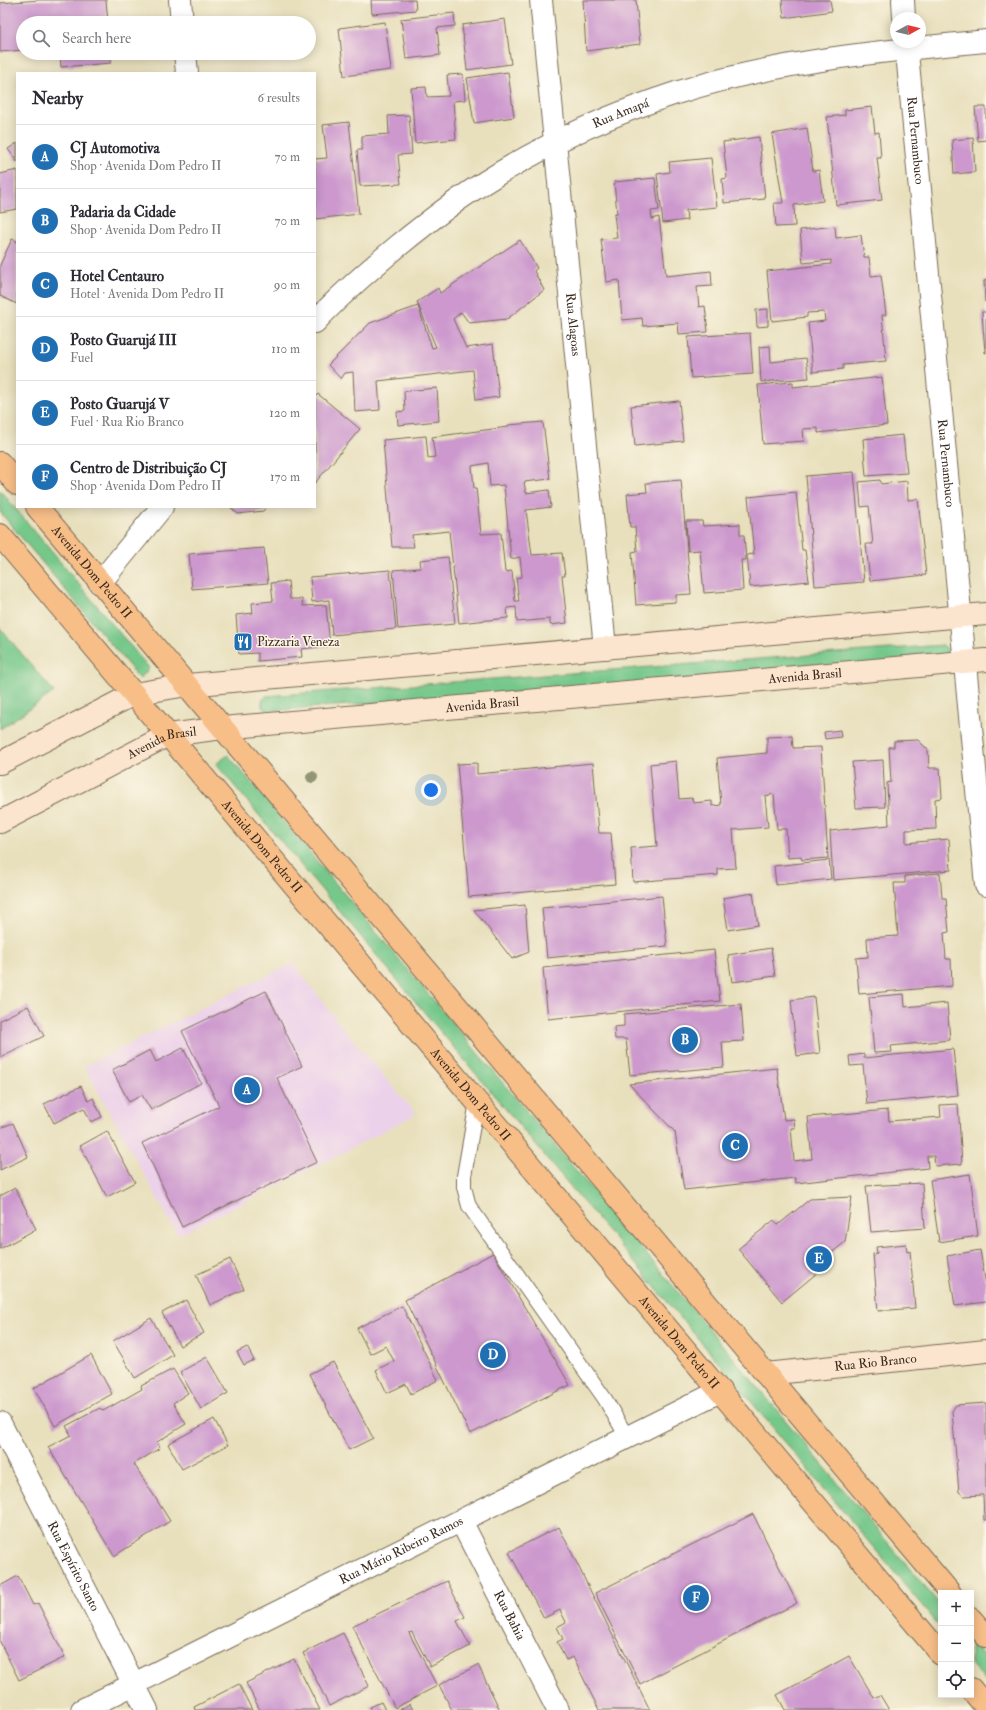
<!DOCTYPE html>
<html lang="en">
<head>
<meta charset="utf-8">
<style>
  :root { --surface:#fff; --page:#f7f7f7; --text:#2b2b33; --muted:#7c7c81; --line:#e1e1e2; --accent:#1f6fb2 }
  body { margin:0; font-family:"IM FELL Double Pica",serif; background:var(--page); color:var(--text) }
  .controls { position:absolute; right:12px; bottom:12px; display:grid; overflow:hidden; border-radius:0px; box-shadow:0 2px 10px #0003 }
  .controls button { width:36px; height:36px; display:grid; place-items:center; padding:0; border:0; border-bottom:1px solid var(--line); background:var(--surface); color:var(--text); font:20px sans-serif }
  .compass { position:absolute; left:890px; top:12px; width:36px; height:36px; border-radius:50%; background:var(--surface); box-shadow:0 2px 10px #0003; rotate:82deg }
  .you { position:absolute; left:431px; top:790px; width:14px; height:14px; margin:-10px; border:3px solid #fff; border-radius:50%; background:#1a73e8; box-shadow:0 0 0 6px #1a73e833 }
  .badge { display:grid; place-items:center; width:26px; height:26px; border-radius:50%; background:var(--accent); color:#fff; font-size:13px; font-weight:700 }
  .pin { position:absolute; translate:-50% -50%; border:2px solid #fff; box-shadow:0 1px 4px #0006 }
  .list { margin:0; padding:0; list-style:none }
  h2 { display:flex; justify-content:space-between; align-items:center; height:52px; margin:0; padding:0 16px; font-size:17px }
  h2 small { font-size:13px; font-weight:400; color:var(--muted) }
  .list li { display:grid; grid-template-columns:26px 1fr auto; gap:12px; align-items:center; box-sizing:border-box; height:64px; padding:0 16px; border-top:1px solid var(--line) }
  .list b { display:block; font-size:15px; white-space:nowrap }
  .list p { margin:0; font-size:13px; white-space:nowrap; color:var(--muted) }
  .list em { font-size:13px; font-style:normal; color:var(--muted) }
  .icon { flex:none; width:22px; height:22px; fill:none; stroke:currentColor; stroke-width:2; stroke-linecap:round; stroke-linejoin:round }
  .map { position:relative; flex:none; width:986px; height:1710px; overflow:hidden }
  .search { position:absolute; background:var(--surface); box-shadow:0 2px 10px #0003; left:16px; top:16px; width:300px; height:44px; display:flex; align-items:center; gap:10px; box-sizing:border-box; padding:0 14px; border-radius:22px; color:var(--muted); font-size:15px }
  .panel { position:absolute; background:var(--surface); box-shadow:0 2px 10px #0003; left:16px; top:72px; width:300px; height:436px; border-radius:0px }
  .map>svg:first-child { display:block }
  .built { fill:#ecd1ea }
  .green { fill:#74c78a; stroke:#587854 }
  .building { fill:#cc98ce; fill-rule:evenodd }
  .lines { fill:none; stroke-linecap:round; stroke-linejoin:round }
  .lane-casing { stroke:#786a56; stroke-width:16 }
  .street-casing { stroke:#786a56; stroke-width:24 }
  .secondary-casing { stroke:#786a56; stroke-width:24 }
  .primary-casing { stroke:#786a56; stroke-width:24 }
  .lane { stroke:#fff; stroke-width:14 }
  .street { stroke:#fff; stroke-width:22 }
  .secondary { stroke:#fce5cf; stroke-width:22 }
  .primary { stroke:#f7be88; stroke-width:22 }
  .tree { fill:#929677 }
  .labels { text-anchor:middle; dominant-baseline:central; stroke-width:3; stroke-linejoin:round; paint-order:stroke }
  .street-label { font-size:13px; fill:#3b2a1e; stroke:#fcf5e5 }
  .poi-label { font-size:13px; fill:#3b2a1e; stroke:#fcf5e5; text-anchor:start }
</style>
</head>
<body>
<div class="map">
<svg width="986" height="1710" viewBox="0 0 986 1710">
  <rect width="100%" height="100%" fill="#fcf5e5"/>
  <filter id="ink" filterUnits="userSpaceOnUse"><feTurbulence type="fractalNoise" baseFrequency=".025" numOctaves="2"/><feDisplacementMap in="SourceGraphic" scale="8" xChannelSelector="R" yChannelSelector="G"/><feConvolveMatrix kernelMatrix="1 2 1 2 8 2 1 2 1" color-interpolation-filters="sRGB"/></filter>
  <filter id="wash" filterUnits="userSpaceOnUse"><feTurbulence type="fractalNoise" baseFrequency=".012" numOctaves="4" result="noise"/><feDisplacementMap in="SourceGraphic" scale="16" xChannelSelector="R" yChannelSelector="G"/><feGaussianBlur stdDeviation="0.9" result="paint"/><feColorMatrix in="noise" values="0 0 0 0 0 0 0 0 0 0 0 0 0 0 0 0 0 1.4 0 .05"/><feComposite in="paint" operator="in"/></filter>
  <g filter="url(#wash)">
    <rect width="100%" height="100%" fill="#e8e0bd"/>
    <!-- built -->
    <path class="built" d="M293,963l49,64 74,87 -91,48 -147,73 -94,-169z"/>
    <!-- green -->
    <path class="green" d="M0,490l149,178 -9,11 -140,-167z
      M0,628l54,64 -54,37z
      M943,645l5,5v6l-4,5 -677,50 -5,-4v-7l4,-4z
      M228,755l713,851v22l-725,-864z
      M971,1642l15,17v23l-15,-18z"/>
    <g id="blocks">
      <!-- building -->
      <path class="building" d="M39,0h67l2,23h-85v27l-23,2v-49z
        M371,0h44l1,10 -44,4z
        M583,0h53l4,44 -54,7z
        M782,0h48l2,11 -48,7z
        M454,13l1,13 -18,2 3,27 -34,4 -5,-40z
        M505,19l6,45 -44,6 -5,-45z
        M385,22l6,48 -47,6 -5,-48z
        M60,53h51v10l-50,4z
        M508,72l6,45 -40,6 -7,-45z
        M463,74l2,26 -12,1 3,38 -41,4 -4,-55 15,-1 1,10 22,-1 -2,-21z
        M872,107l3,26 4,-1 2,26h-4l5,42 -46,5 -9,-88 18,-2v-5z
        M975,107h11v33l-8,1z
        M409,115l3,39 -14,1 3,29 -41,2 -3,-36h5v-14l27,-2 -1,-18z
        M349,122l10,92 -44,5v-60l12,-1 -4,-33z
        M807,128l6,43 6,-1 4,31 -29,4 1,21 -19,1 -2,-24h9l-11,-69z
        M759,137l6,62 -41,4 -2,-24 5,-1 -4,-36z
        M973,138l2,34 -21,2 -2,-34z
        M17,143v19l-9,-13z
        M711,158l6,49 -31,3 1,10 -24,3 -6,-49 13,-2 -1,-10z
        M17,170v39l-17,3v-38z
        M655,178l4,32 -8,1 1,8 7,-2 7,59 45,-5 1,15 -15,1 2,20 6,-1 3,26 -29,2 -1,-11 -35,3 -1,-8 -20,2 -3,-40 -13,2 -5,-43 16,-1 -3,-24 3,-1 -3,-31z
        M835,226l1,12 25,-3 3,22h5l2,19 10,-1 5,40h-4l4,46 -43,4v4l-30,3 -5,-49 17,-2 -1,-9 -17,1v4l-35,4 -5,-50 64,-7v-4l-28,3 -3,-33z
        M12,239l5,2v63l-17,-8v-31z
        M520,240l17,28 -3,3 10,19 -37,29 -38,4 -8,-11 -8,7 13,29 27,-4 6,53 -23,3 -3,-30 -95,11 2,29 -25,2 -2,-40 -8,1 -4,6 -13,-14 42,-42 48,-17 14,42 4,-1 -19,-45 21,-14 2,5z
        M986,280v22h-1l-1,-21z
        M768,309v17l-11,1 -1,-17z
        M982,312h4v41h-1z
        M750,333l3,41 -62,4 -3,-41z
        M770,346l1,16 35,-4 3,20 -48,4 -2,-35z
        M882,377l5,48 -69,8v-5l-15,1 1,12 -41,3 -5,-59 35,-3v5z
        M437,388l2,33 -41,4 -1,-13 8,-1 -1,-20z
        M318,394l42,35 -45,54v-86z
        M679,401l4,40 -48,5 -4,-40z
        M543,422l7,57 -26,3 2,11 23,-3 2,17 -25,3 6,45 30,-2 3,23h-3l5,47 -17,2v-6l-33,3 -1,-15 -9,1 1,10 -49,5 -10,-92 -37,4 2,12h-22l-9,-107 43,-4 2,22 7,-1 -3,-20 76,-10v-2zM488,463l2,23 14,-1 7,74 9,-2 2,20 -6,1 3,23h-4l-3,-30 -7,1 -4,-39 -20,1 -5,-46h-2l-2,-22z
        M903,435l4,38 -41,3 -3,-37z
        M854,472l10,110 -49,4 -9,-110z
        M681,480l10,114 -15,1v7l-40,3 -4,-53 5,-1 -2,-24h-5l-3,-33 20,-2 -1,-9z
        M880,480l1,4 26,-3 1,19 10,-1 8,76 -56,6 -4,-37h7l-4,-38 -8,1 -2,-25z
        M796,492l6,58h3l4,31 -59,6 -3,-32 7,-1 -6,-57z
        M230,507h37l-4,4 -25,3z
        M686,521h16l1,5 37,-2v11h4l2,25h-5l2,30 -39,3 -4,-43 -12,1z
        M264,548l4,35 -76,6 -3,-35z
        M448,557l7,67 -57,5 -5,-59 28,-2 -1,-8z
        M390,570l6,59 -64,6 -3,-35 -17,2 -2,-25z
        M288,581l2,18h12l1,7 23,-1 4,41 -29,3 1,8 -44,4v-8l-19,1 -3,-39 17,-2 -1,-10 21,-2 -2,-18z
        M840,730l1,7 -16,2 -1,-7z
        M792,736l1,12 28,-1 7,111 -26,2 -1,-3 -13,1 -2,-29h-9l-3,-35 -9,2 3,31 -35,3 3,38 -18,1v6l-85,7 -2,-34 26,-2 -7,-82 26,-3 3,38 13,-1 1,5 19,-2v5l9,-1 -4,-47 50,-5v-16z
        M918,740l10,10 1,18h11l2,30 -7,1 1,30 -30,1v13l43,-4 2,31 -118,10 -3,-49 59,-6 -2,-42 4,-1 -2,-35h5v-6z
        M883,760l2,47 -29,1 -4,-46z
        M477,763v11l116,-11 6,70h12l4,51 -146,13 -12,-133z
        M829,860l2,19 -55,6 -2,-19z
        M940,873l2,25h4l3,34 -5,1 2,26h5l1,27 -93,8 -3,-36 12,-1 -1,-19 31,-2 -4,-53h11v-7z
        M753,893l5,32 -30,5 -5,-32z
        M662,896l5,50 -120,12 -5,-50z
        M525,905l4,47 -17,7 -38,-49z
        M771,948l4,28 -43,6 -4,-27z
        M714,950l6,51 -172,18 -5,-51z
        M266,991l36,75 -25,12 40,84 -135,65 -40,-84 77,-37 -37,-75z
        M904,994l1,13 42,-4 3,37 -59,6 1,6 -18,1 -5,-56z
        M814,997l6,56 -23,3 -6,-56z
        M741,1004l3,37 -22,1 2,25 -94,8 -4,-36h-11l-1,-12 10,-1v-12z
        M28,1006l16,30 -44,22v-38z
        M183,1048l18,35 -50,27 -9,-15 -13,7 -17,-32 38,-20 6,12z
        M953,1049l5,46 -91,9 -4,-39 -13,1 -1,-10 15,-2v4z
        M777,1068l7,52 10,-1 1,9h-4l3,33 18,-2 -4,-42 80,-7 1,11 52,-4 -1,-12 18,-1 4,60 -27,2 -1,-10h-7l1,12 -132,15 -1,-5 -111,12 -9,-58 -46,-48z
        M81,1086l7,15 5,-3 9,19 -11,5 -7,-14 -30,15 -10,-19z
        M13,1123l15,34 -28,13v-42z
        M107,1131l28,51 -28,15 -27,-51z
        M970,1174l8,62 -39,6 -9,-62z
        M922,1183l3,45 -54,4 -5,-46z
        M15,1188l21,41 -36,20v-53z
        M852,1197l-7,45 -32,26 4,5 -35,29 -44,-53 36,-29 4,5 32,-26z
        M906,1244l1,8 3,-1 5,57 -37,3 -5,-57 4,-1 -1,-6z
        M980,1250l6,35v17l-31,4 -8,-50z
        M493,1253l77,132 -100,49 -65,-134z
        M230,1259l14,30 -34,16 -14,-30z
        M186,1300l18,33 -24,13 -18,-33z
        M402,1306l36,74 -27,14 -5,-10 -19,9 -11,-23 18,-9 -8,-15 -16,8 -13,-26z
        M151,1318l22,37 -38,23 -22,-37z
        M247,1347l7,13 -10,5 -7,-13z
        M91,1355l21,39 -57,32 -21,-38z
        M207,1357l21,36 -27,16 -21,-37z
        M333,1362l40,76 -24,12 -40,-76z
        M173,1369l15,24 -15,10 13,21 -29,18 3,6 -26,16 36,57 -56,35 -66,-109 23,-12 -5,-9 34,-18 3,3 39,-22 -1,-3z
        M986,1403v117h-2l-1,-25 -19,1 -5,-4 -7,-81 4,-6z
        M214,1419l14,26 -46,24 -14,-25z
        M753,1514l44,89 -157,81 -45,-91z
        M559,1527l33,67 58,116h-51l-26,-53 -7,3 -9,-18 6,-3 -6,-12 9,-5 -6,-12 -16,8 -35,-66z
        M18,1576l15,29 5,-2 27,54 -46,23 -19,-38v-56z
        M447,1581l18,36 -8,4 13,25 -40,21 -18,-35 -3,1 28,53 -42,22 -43,-82z
        M343,1633l26,53 -40,20 -26,-53z
        M849,1656l25,42 6,-3 9,15h-104l-8,-15z
        M294,1659l26,51h-60l-14,-27z
        M478,1665l22,45h-48l-13,-25z
        M239,1684l13,26h-57l-1,-3z
        M381,1702l4,8h-13l-2,-3z
        M410,1704l3,6h-14z"/>
    </g>
  </g>
  <g filter="url(#ink)">
    <use href="#blocks" fill-opacity="0" stroke="#786a56" stroke-width="1"/>
    <g class="lines">
      <!-- lane casing -->
      <g class="lane-casing">
        <path id="lane" d="M477,1102l-13,74v11l5,19 136,193 22,38"/>
      </g>
      <!-- street casing -->
      <g class="street-casing">
        <g id="street">
          <path d="M180,0l2,23"/>
          <path id="s1" d="M541,0l64,648"/>
          <path d="M903,0l1,18"/>
          <path id="s2" d="M906,42l80,843"/>
          <path d="M185,53l2,20"/>
          <path id="s3" d="M315,322c25,-27 54,-52 83,-76 27,-22 55,-44 84,-62 60,-38 126,-69 194,-91 99,-32 206,-42 310,-52"/>
          <path d="M100,583l62,-76"/>
          <path id="s4" d="M0,1423l147,287"/>
          <path id="s5" d="M461,1521l97,189"/>
          <path id="s6" d="M82,1710l638,-319"/>
        </g>
      </g>
      <!-- secondary casing -->
      <g class="secondary-casing">
        <g id="secondary">
          <path d="M0,763l134,-69 53,-9 799,-71"/>
          <path id="s7" d="M0,822l168,-87 55,-7 763,-68"/>
          <path id="s8" d="M766,1374l220,-23"/>
        </g>
      </g>
      <!-- primary casing -->
      <g class="primary-casing">
        <g id="primary">
          <path d="M0,463l17,21"/>
          <path id="s9" d="M37,507l913,1086"/>
          <path id="s10" d="M0,535l941,1119"/>
          <path d="M971,1619l15,17"/>
          <path d="M971,1689l15,18"/>
        </g>
      </g>
      <!-- lane -->
      <use href="#lane" class="lane"/>
      <!-- street -->
      <use href="#street" class="street"/>
      <!-- secondary -->
      <use href="#secondary" class="secondary"/>
      <!-- primary -->
      <use href="#primary" class="primary"/>
    </g>
    <!-- trees -->
    <circle class="tree" cx="312" cy="777" r="6"/>
  </g>
  <!-- icons -->
  <defs>
    <g id="restaurant-square" transform="scale(1)"><rect x="-9" y="-9" width="18" height="18" rx="4" fill="#1f6fb2" stroke="#fcf5e5"/><path d="M-5-6h1v4h1v-4h1v4h1v-4h1v5L-1.5 .5V6h-2V.5L-5-1ZM5-6V6H3V1.5H1.5Q1.5-4 5-6Z" fill="#fff"/></g>
  </defs>
  <g fill-rule="evenodd">
    <use href="#restaurant-square" x="243" y="642"/>
  </g>
  <g class="labels">
    <!-- street labels -->
    <g class="street-label">
      <text stroke="none"><textPath href="#s3" startOffset="373">Rua Amapá</textPath></text>
      <text stroke="none"><textPath href="#s2" startOffset="99">Rua Pernambuco</textPath></text>
      <text stroke="none"><textPath href="#s1" startOffset="326">Rua Alagoas</textPath></text>
      <text stroke="none"><textPath href="#s2" startOffset="423">Rua Pernambuco</textPath></text>
      <text stroke="none"><textPath href="#s9" startOffset="85">Avenida Dom Pedro II</textPath></text>
      <text stroke="none"><textPath href="#s7" startOffset="829">Avenida Brasil</textPath></text>
      <text stroke="none"><textPath href="#s7" startOffset="505">Avenida Brasil</textPath></text>
      <text stroke="none"><textPath href="#s7" startOffset="181">Avenida Brasil</textPath></text>
      <text stroke="none"><textPath href="#s10" startOffset="407">Avenida Dom Pedro II</textPath></text>
      <text stroke="none"><textPath href="#s10" startOffset="731">Avenida Dom Pedro II</textPath></text>
      <text stroke="none"><textPath href="#s10" startOffset="1055">Avenida Dom Pedro II</textPath></text>
      <text stroke="none"><textPath href="#s8" startOffset="110">Rua Rio Branco</textPath></text>
      <text stroke="none"><textPath href="#s6" startOffset="357">Rua Mário Ribeiro Ramos</textPath></text>
      <text stroke="none"><textPath href="#s4" startOffset="161">Rua Espírito Santo</textPath></text>
      <text stroke="none"><textPath href="#s5" startOffset="106">Rua Bahia</textPath></text>
    </g>
    <!-- poi labels -->
    <g class="poi-label">
      <text x="257" y="642">Pizzaria Veneza</text>
    </g>
  </g>
</svg>
<div class="controls">
<button>+</button>
<button>−</button>
<button><svg class="icon" aria-label="locate" viewBox="0 0 24 24"><circle cx="12" cy="12" r="6"/><path d="M12 2v4M12 18v4M2 12h4M18 12h4"/></svg></button>
</div>
<svg class="compass" viewBox="-18 -18 36 36"><path d="M0-13l5 13h-10z" fill="#e53935"/><path d="M0 13l5-13h-10z" fill="#7c7c81"/></svg>
<div class="you"></div>
<div class="pin badge" style="left:247px;top:1090px">A</div>
<div class="pin badge" style="left:685px;top:1040px">B</div>
<div class="pin badge" style="left:735px;top:1146px">C</div>
<div class="pin badge" style="left:493px;top:1355px">D</div>
<div class="pin badge" style="left:819px;top:1259px">E</div>
<div class="pin badge" style="left:696px;top:1598px">F</div>
<div class="search"><svg class="icon" aria-label="search" viewBox="0 0 24 24"><circle cx="10" cy="10" r="6"/><path d="M15 15l6 6"/></svg>Search here</div>
<section class="panel">
<h2>Nearby<small>6 results</small></h2>
<ul class="list">
<li><span class="badge">A</span><div><b>CJ Automotiva</b><p>Shop · Avenida Dom Pedro II</p></div><em>70 m</em></li>
<li><span class="badge">B</span><div><b>Padaria da Cidade</b><p>Shop · Avenida Dom Pedro II</p></div><em>70 m</em></li>
<li><span class="badge">C</span><div><b>Hotel Centauro</b><p>Hotel · Avenida Dom Pedro II</p></div><em>90 m</em></li>
<li><span class="badge">D</span><div><b>Posto Guarujá III</b><p>Fuel</p></div><em>110 m</em></li>
<li><span class="badge">E</span><div><b>Posto Guarujá V</b><p>Fuel · Rua Rio Branco</p></div><em>120 m</em></li>
<li><span class="badge">F</span><div><b>Centro de Distribuição CJ</b><p>Shop · Avenida Dom Pedro II</p></div><em>170 m</em></li>
</ul>
</section>
</div>
</body>
</html>
